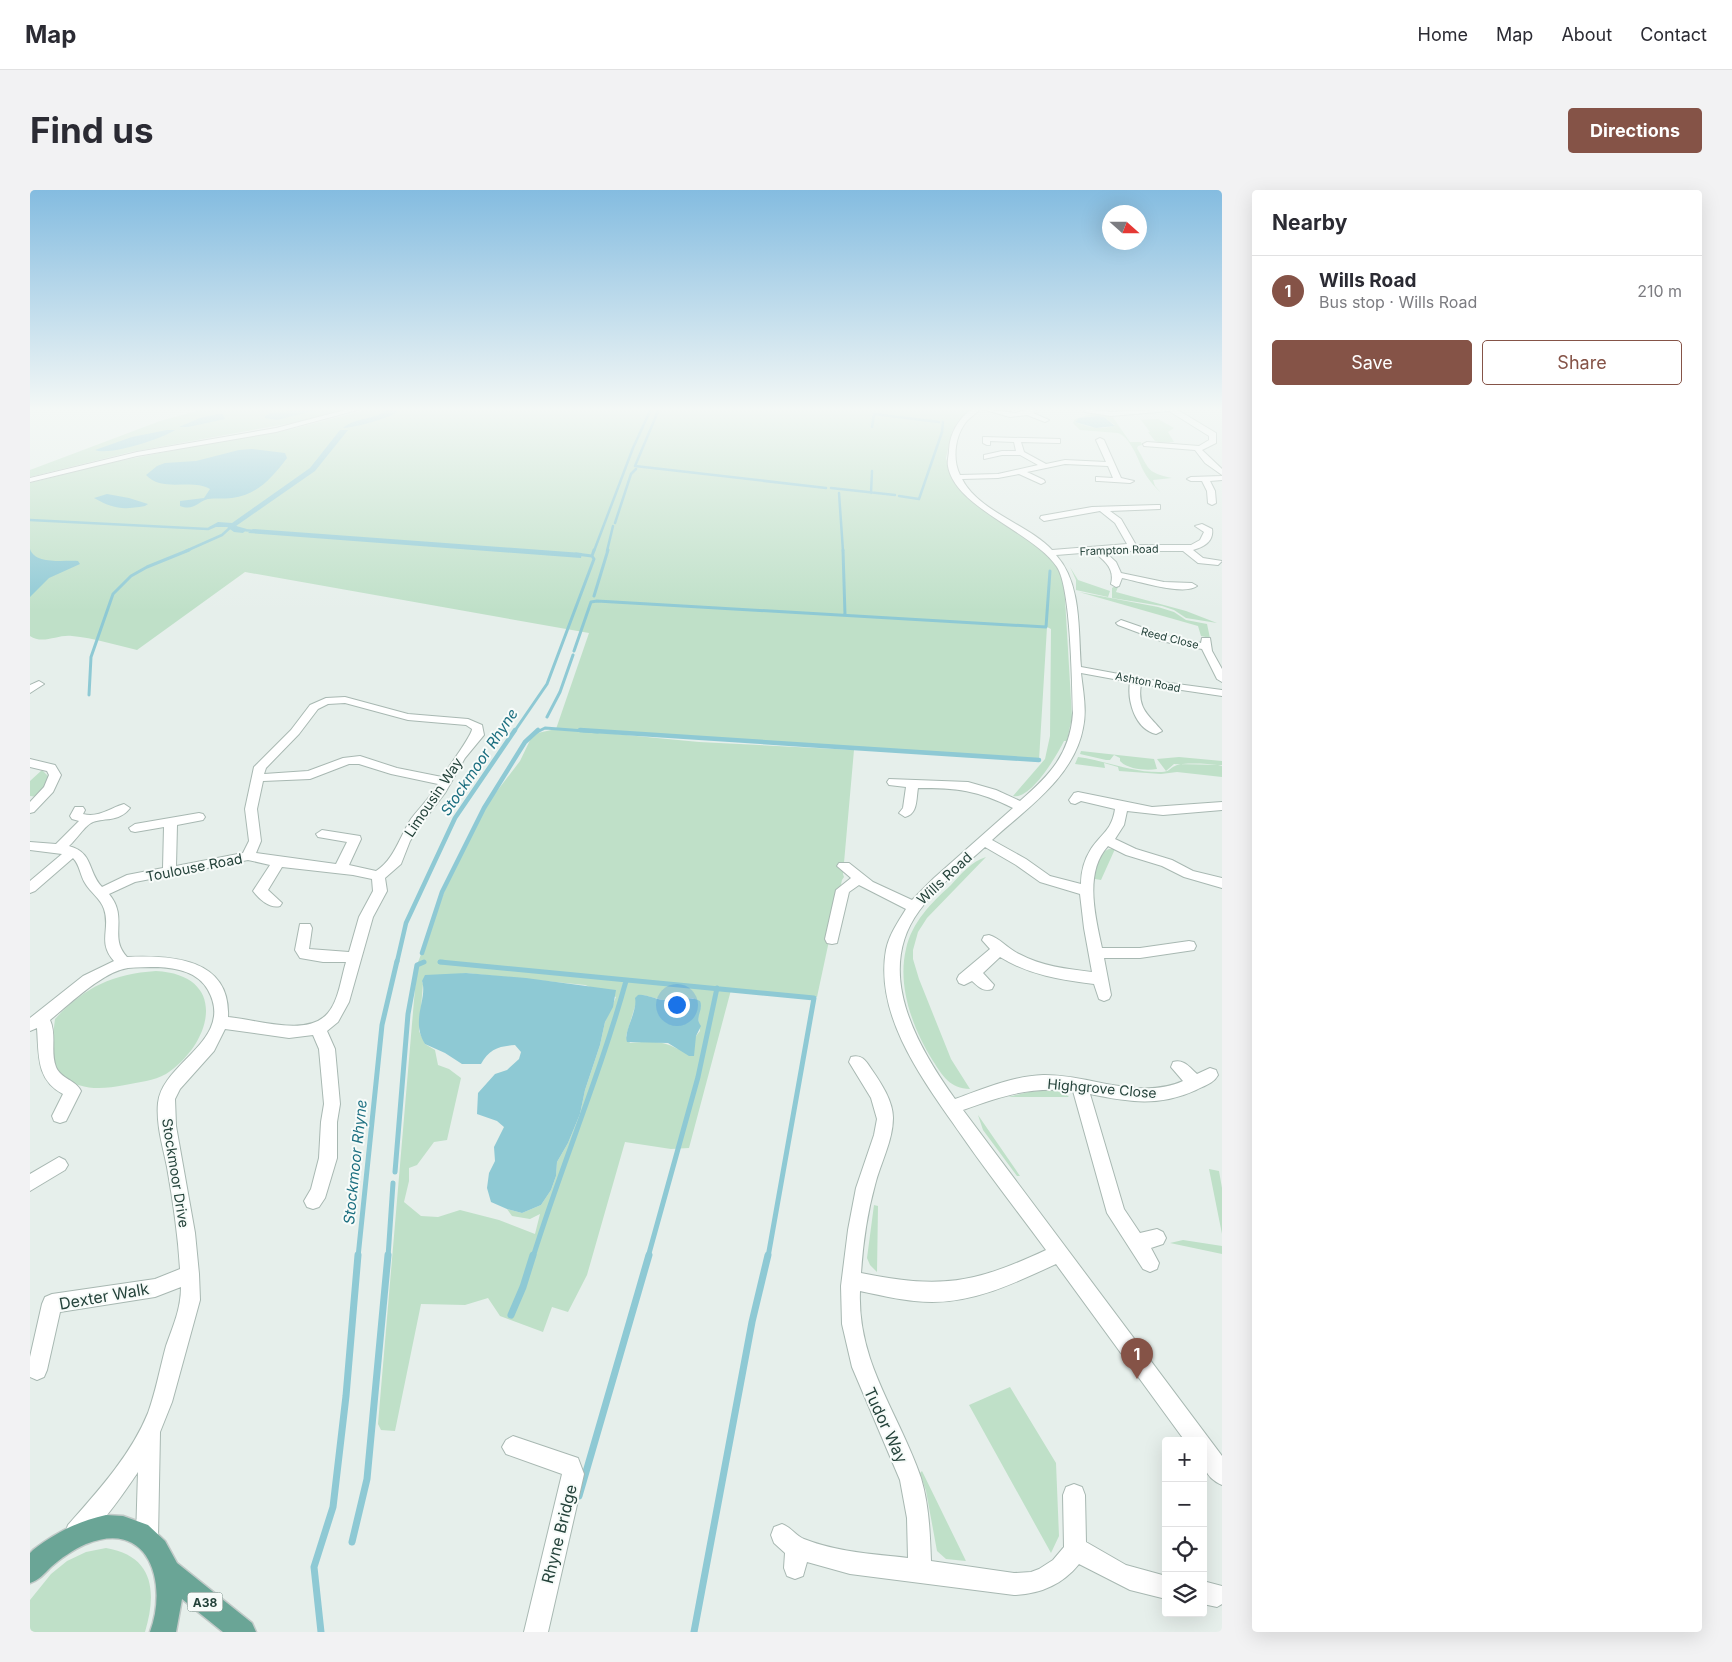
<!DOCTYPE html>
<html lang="en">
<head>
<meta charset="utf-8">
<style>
  :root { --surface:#fff; --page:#f2f2f3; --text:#2b2b33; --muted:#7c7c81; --line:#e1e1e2; --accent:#855347 }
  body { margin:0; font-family:Inter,sans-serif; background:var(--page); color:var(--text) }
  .controls { position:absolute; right:15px; bottom:15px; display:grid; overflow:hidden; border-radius:5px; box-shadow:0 5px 20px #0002 }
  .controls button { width:45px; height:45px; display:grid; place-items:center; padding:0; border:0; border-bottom:1px solid var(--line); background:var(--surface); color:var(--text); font:25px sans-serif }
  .compass { position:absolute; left:1072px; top:15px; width:45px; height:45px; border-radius:50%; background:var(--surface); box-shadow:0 5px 20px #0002; rotate:111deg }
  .you { position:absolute; left:646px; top:814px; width:18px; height:18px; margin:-12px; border:4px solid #fff; border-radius:50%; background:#1a73e8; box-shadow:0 0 0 8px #1a73e833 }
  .badge { display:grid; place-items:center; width:32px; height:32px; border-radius:50%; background:var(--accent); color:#fff; font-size:16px; font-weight:700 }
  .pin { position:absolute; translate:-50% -41px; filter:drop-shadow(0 1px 2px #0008) }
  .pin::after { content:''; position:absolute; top:26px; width:18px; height:15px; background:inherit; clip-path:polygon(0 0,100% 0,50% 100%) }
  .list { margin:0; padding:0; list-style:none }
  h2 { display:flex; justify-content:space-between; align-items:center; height:65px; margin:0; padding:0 20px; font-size:21px }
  h2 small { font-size:16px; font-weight:400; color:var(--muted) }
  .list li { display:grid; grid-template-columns:32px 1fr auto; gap:15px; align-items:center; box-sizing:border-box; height:70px; padding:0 20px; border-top:1px solid var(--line) }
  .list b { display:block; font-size:19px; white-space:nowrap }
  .list p { margin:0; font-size:16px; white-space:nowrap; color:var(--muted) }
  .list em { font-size:16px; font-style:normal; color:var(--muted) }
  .actions { display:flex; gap:10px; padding:15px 20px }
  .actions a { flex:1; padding:11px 0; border:1px solid var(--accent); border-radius:5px; text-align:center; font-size:18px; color:var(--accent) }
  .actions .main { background:var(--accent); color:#fff }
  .icon { flex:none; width:28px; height:28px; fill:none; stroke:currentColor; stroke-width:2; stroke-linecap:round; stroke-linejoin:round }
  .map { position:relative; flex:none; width:1192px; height:1442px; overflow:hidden; border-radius:5px }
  header { display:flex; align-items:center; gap:30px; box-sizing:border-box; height:70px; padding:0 25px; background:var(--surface); border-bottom:1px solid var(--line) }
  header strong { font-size:24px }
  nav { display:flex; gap:28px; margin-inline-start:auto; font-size:18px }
  .intro { display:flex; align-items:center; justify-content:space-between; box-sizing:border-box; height:120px; padding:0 30px }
  h1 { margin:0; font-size:35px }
  .button { padding:12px 22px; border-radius:5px; background:var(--accent); color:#fff; font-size:18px; font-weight:700 }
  main { display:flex; gap:30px; padding:0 30px }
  aside { flex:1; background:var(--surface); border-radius:5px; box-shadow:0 5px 20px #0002 }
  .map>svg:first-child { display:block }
  .green { fill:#bfe0c8; fill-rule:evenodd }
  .water { fill:#8ec9d4 }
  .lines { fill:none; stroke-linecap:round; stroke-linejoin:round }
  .stream-far4 { stroke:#8ec9d4; stroke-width:2.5 }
  .stream-far3 { stroke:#8ec9d4; stroke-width:3 }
  .stream-far2 { stroke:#8ec9d4; stroke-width:4.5 }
  .stream-far1 { stroke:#8ec9d4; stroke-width:5 }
  .stream { stroke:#8ec9d4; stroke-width:7 }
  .minor-casing { stroke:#a8b8b2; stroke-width:2 }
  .major-casing { stroke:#c2cac8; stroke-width:3 }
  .minor { fill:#fff; fill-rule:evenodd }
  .major { fill:#6aa596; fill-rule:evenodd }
  .labels { text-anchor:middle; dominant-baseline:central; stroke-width:4; stroke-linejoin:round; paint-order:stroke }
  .far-street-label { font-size:11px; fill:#24423a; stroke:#f7fbf9 }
  .shield { fill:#f7fbf9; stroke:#637a73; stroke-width:1 }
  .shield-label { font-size:12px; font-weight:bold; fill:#24423a }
  .street-label { font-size:14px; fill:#24423a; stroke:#f7fbf9 }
  .water-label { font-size:15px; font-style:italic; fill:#1c6f80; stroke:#f7fbf9 }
  .near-street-label { font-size:16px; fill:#24423a; stroke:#f7fbf9 }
</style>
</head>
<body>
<header>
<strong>Map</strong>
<nav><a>Home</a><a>Map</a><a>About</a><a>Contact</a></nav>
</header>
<div class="intro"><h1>Find us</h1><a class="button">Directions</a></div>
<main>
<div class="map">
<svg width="1192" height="1442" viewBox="0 0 1192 1442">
  <rect width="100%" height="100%" fill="#e6efeb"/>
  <!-- green -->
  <path class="green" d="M174,219h145l-29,9 -189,34 -101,25v-7l130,-49z
    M339,219h602l-13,12 -6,10 -6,27 5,17 5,8 80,62 22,21 6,16 8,135 -5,24h-3c-7,14 -33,59 -51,55l32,-37 5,-23 1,-107 -4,-2 -8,133 -455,-29 115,11 155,8 -11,124 1,3 -2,3 -25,117 -86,-7 -42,158 -18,1 -46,-7 -38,133 -19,37 -16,-5 -9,25 -43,-16 -12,-18 -23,7 -44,-1 -26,127 -14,-1 -3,-6 39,-459 35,-94 32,-63 36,-47 13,-27 23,-5 33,-96 -344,-61 -108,78c-21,-5 -43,-12 -65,-14 -14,-2 -29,9 -42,0v-153l79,-20 91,-18 88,-15zM436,783l119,12 31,12 -11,25 -5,23 -15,45 -5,24 -12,29 -11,19 -1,14 -5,14 -10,15 -19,8 -15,-4 5,7 18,3 10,-5 -5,20 -36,-14 -39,-10 -22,7 -17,-1 -17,-14 5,-21v-13l8,-3 17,-23 13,-2 14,-62 -12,-9 -11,-4 -3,-15 -10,-6 -6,-13 4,-47 -1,-3zM613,805l20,5 30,-2 8,7 -3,12 2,14 -4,5 -18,13c-16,-9 -31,-8 -48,-6l-4,-7 10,-33z
    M1062,224l20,2 18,26h11l1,3 -4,1 -1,2c13,22 9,24 35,30l-19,2 2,6 6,7c-7,-7 -15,-16 -19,-25 -4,-9 -12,-31 -24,-35l-38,-3 -7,-7 2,-4zM1065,226l9,1 11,8c-13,6 -27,2 -40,-3l4,-4z
    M1128,229l16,9 -6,4 6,10 -12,1 -7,-2 -7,-9h2l-9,-12z
    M1040,377l8,13 32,11 -2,6 -32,-7v-10z
    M1085,396l3,1 -2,5 70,19 31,12 -31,-5 -12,-8 -12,-4 -50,-8v-10z
    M1049,402l79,15 16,5 12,8 21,4 3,14 -9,-2 -3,-10z
    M1051,561l73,8 3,10c-11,2 -30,0 -37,-8v-3l-6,-3 -4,5h-4l-26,-6z
    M1048,567c29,4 55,16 84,15 7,0 8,-4 13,-6 8,-4 34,-2 43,-1l4,1v11l-45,-5 -16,2 -42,-3 -1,-4 -14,-4 1,5 -30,-4z
    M1149,567l43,4v4l-48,-1 -8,7 -9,-12z
    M12,580l6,6v7l-11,14 -7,-1v-15z
    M1079,659h6l-14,31 -6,-1c0,-12 2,-25 14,-30z
    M956,667l-59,61 -9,14 -5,18v9l6,20 32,80 19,30c-20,0 -28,-14 -37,-28 -20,-32 -36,-74 -27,-112 6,-27 25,-46 45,-64 10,-11 21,-24 35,-28z
    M126,781c73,4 57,72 10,103 -12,7 -27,8 -41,11 -26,5 -43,5 -66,-9l-8,-24 4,-33c30,-32 57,-45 101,-48z
    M1022,900l11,2 6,5h-61l21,-5z
    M948,925l42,61h-3l-34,-46z
    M1179,979l10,2 3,17v46z
    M844,1015l4,1 -1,66 -7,-7 -3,-7z
    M1153,1050l39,6v8l-52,-11z
    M980,1197l46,76 3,73 -8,17 -82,-148z
    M892,1281l44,90 -20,-2 -9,-8 -11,-60 -6,-18z
    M76,1358c48,8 51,44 39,84h-115v-32l21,-26 16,-13 19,-9z"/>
  <!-- water -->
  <path class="water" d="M258,219h33l-44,11 -12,-2v-2l6,-3 15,-1z
    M358,219h9v3c-7,6 -44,16 -54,16 12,-11 34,-8 45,-19z
    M188,224h5l2,5 -37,8h-9l21,-9z
    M1068,226l6,1 11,9 -19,2 -21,-6 4,-4z
    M137,240h8c-13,9 -66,26 -80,20l37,-13z
    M310,240h8l-33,41 -79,55 11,3 -4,4 -9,-1 -7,-5h-18l9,-5 14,1 78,-55z
    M222,259l33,4 2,5c-15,20 -30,37 -55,40 -8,1 -17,0 -24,1 -11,3 -14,12 -28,7v-5l24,-3 6,-9c-18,-11 -48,4 -64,-14l11,-9 8,-3 31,-2 43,-11z
    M77,304l22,4 19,6 -3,2c-23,4 -31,3 -51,-8z
    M223,339l329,24 -1,5 -333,-25z
    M0,359c5,16 34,11 48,12l2,3 -31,14 -19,19z
    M436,783l60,5 90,12 -3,17 -8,15 -5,23 -15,45 -5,24 -12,29 -11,19 -1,14 -5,14 -10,15 -19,8 -15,-4 -16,-7 -4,-14 2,-15 6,-12 -1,-14 10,-20 -7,-6 -20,-7 1,-21 17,-19 12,-4 12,-11 2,-7 -6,-7c-16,1 -26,4 -34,19h-19l-17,-11 -20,-9c-15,-24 3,-45 -3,-63l3,-6z
    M608,805c8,-1 16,4 25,5 12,1 26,-5 37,1 4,9 -6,16 1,25l-5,10 -2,20h-5l-21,-13 -41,-1c-4,-10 11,-31 8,-44z"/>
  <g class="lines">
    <!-- stream-far4 -->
    <path class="stream-far4" d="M629,219l-24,57 191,22
      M842,237l2,-13 65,8
      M801,298l64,7
      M809,303l4,58
      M841,303l1,-22
      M869,306l20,3 23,-67 1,-10
      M0,330l178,9 9,-4
      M585,333l16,-49 5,-5
      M200,335l12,5 14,1
      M156,361l36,-16 11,-10
      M564,361l39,-103 18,-39
      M577,361l6,-25"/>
    <!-- stream-far3 -->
    <path class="stream-far3" d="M813,360l2,65
      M562,366l2,-6
      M564,406l14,-46
      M544,461l17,-49 6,-1 449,26 4,-56
      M59,505l2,-38 22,-63 18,-18 16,-9 42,-17
      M517,527l13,-25 13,-37
      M484,542l33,-48 47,-125 -2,-3 -16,-2
      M507,542l8,-4 53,4"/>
    <!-- stream-far2 -->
    <path class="stream-far2" d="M550,540l459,30
      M392,763l20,-61 42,-84 41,-66 13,-12
      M367,772l9,-39 49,-105 60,-88
      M410,772h3"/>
    <!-- stream-far1 -->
    <path class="stream-far1" d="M410,772l374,36 -46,259
      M365,982l13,-158 9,-49 7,-3
      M328,1067l24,-232 15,-64
      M358,1067l5,-74
      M503,1067c29,-93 67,-182 93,-276
      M618,1067l50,-180 19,-89"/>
    <!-- stream -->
    <path class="stream" d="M481,1125l12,-28 10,-32
      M549,1306l70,-241
      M322,1352l15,-63 21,-224
      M291,1442l-7,-65 19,-60 13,-111 12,-141
      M664,1442l58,-310 16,-67"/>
    <!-- minor casing -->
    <g class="minor-casing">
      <path id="minor" d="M319,219h12l-85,23 -139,24 -107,26v-4l107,-26 139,-24z
        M942,219h8c-4,5 -10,8 -14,13 -11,14 -14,37 -6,53l38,-1 40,-9 -18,-10h-18l-18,4v-4l18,-4h14l-2,-9 -24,-1v4h-3l-4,-2v-6l77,2v4h-3l-36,-1 3,10 22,12 19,-4 41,2 -10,-22 4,-2 4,2 17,38 13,3 -4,2 -31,-2h-3v-4l17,1 -5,-12 -43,-2 -38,8 17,8 1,2 -4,2 -22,-10 -21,4 -36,1c17,33 66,45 90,71l75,-6 -12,-21 -15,-12 -56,10 -4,-3 1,-2 51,-9 65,-2h3v4l-50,2 11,8 15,26h55l9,-5 4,-8 -9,-6 7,-2 10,5c2,12 -8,18 -19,21l10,8 19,3 -4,4 -20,-2 -15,-12h-79l12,11 5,11 43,9 28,1 5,3c-13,10 -59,-5 -75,-8l-3,8 -3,1 -5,-3c4,-15 -6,-23 -17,-32l-38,3c26,29 22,75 25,112l81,15 60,8v6l-81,-12c-4,25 7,30 21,47l-6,3c-21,-5 -29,-33 -26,-52l-49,-9c2,18 6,37 2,55 -9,49 -56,80 -91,112l34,19 24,17 31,8c0,-12 3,-24 10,-35 11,-16 21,-19 24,-40l-34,-8 -6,3 -4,-1 -2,-3 5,-7 4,-1 74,15 70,-5v8l-59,5 -36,-4 -3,14 -9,14 21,10 36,11 21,11 29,7v10l-38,-11 -22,-11 -36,-11 -18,-9c-24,26 -13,70 -6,102h38l49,-7 5,1 2,4 -2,4 -54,8h-36l7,37 -2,4 -5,2 -5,-2 -5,-15c-32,-4 -65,-9 -94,-27l-17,16 11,12 -2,4c-9,3 -13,-2 -20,-8l-8,4 -5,-2 -2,-4 2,-4 31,-26 -8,-9 2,-4 5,-1c11,3 19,14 30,19 22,12 48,15 73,18l-8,-44 -4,-34 -40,-12 -24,-17 -31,-18c-22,20 -49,40 -66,64 -45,61 -2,135 36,188 28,-10 58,-23 88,-24 46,-1 95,26 140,6l-12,-14 2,-5c11,-3 16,5 24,12l13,-6 6,2 2,5c-4,8 -14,11 -22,15 -37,17 -67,12 -106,4l34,115 16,24 17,-4 6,3 3,6 -3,6 -12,4 8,15 -2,6 -7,3 -7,-3 -36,-56 -34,-122c-42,-5 -71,5 -110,19l259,346v29c-21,-9 -19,-25 -19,-44h-18l-129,-177c-39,18 -80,38 -124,38 -24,0 -48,-6 -72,-11 -3,72 39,122 61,187 8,27 9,55 10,83l83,12 17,-1 8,-3 14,-9 11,-13 -1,-52 3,-8 8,-3 8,3 3,8 1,47 40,23 40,11v23l-36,-9 -51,-26c-17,21 -39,30 -65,31l-164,-21 -43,-12 -4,14 -8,3 -8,-3 -3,-8 1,-15 -11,-10 -3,-8 3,-8 8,-3c9,3 14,12 22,15 33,13 70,15 104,19l-1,-40 -7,-38 -48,-113 -10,-43 -1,-38 7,-56 8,-42 18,-53 3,-16 -6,-21 -22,-36 2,-5c11,-3 15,4 21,13 9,13 21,31 21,48 0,23 -13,46 -18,67 -8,29 -12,58 -14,88 79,16 112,11 185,-23 -28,-38 -57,-75 -84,-114 -36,-52 -88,-118 -76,-186 3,-15 12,-28 20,-41l-47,-24 -10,7 -12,51 -5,1 -5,-1 -2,-4 11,-49 15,-12 -14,-12 2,-3h10l24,19 39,18 22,-22 79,-70c-36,-18 -56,-20 -95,-20 -2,11 0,26 -13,29l-6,-4 4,-5 3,-21 -17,-2 -2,-3 2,-3 79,3 28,8 24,11c30,-26 50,-47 53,-88 -1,-30 -2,-125 -16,-146 -23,-35 -102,-59 -109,-101 -1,-5 1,-11 1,-16 1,-17 9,-31 23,-41z
        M952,219l34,4 12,-4h8l-3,4 16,7 -4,2 -18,-7 -17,2z
        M1056,219l25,3 65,-3 40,24v10l-14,7 20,19v6l-17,-12 -10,-13 -51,-4 -1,-2 4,-2 52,4 10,-6v-4l-40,-25 -58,5 -26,-4 -1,-1z
        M1192,286v4l-12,1 5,10 1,12 -4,2 -4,-2 -1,-12 -5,-10h-11l-4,-2 4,-2z
        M1091,430l46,16 34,7 1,-5h8l2,13 10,18v13l-5,-3 -15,-30 -41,-8 -43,-16 -2,-2z
        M9,491l5,3 -14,9v-8z
        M315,507l63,17 60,5 14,6 2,10 -19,23 -20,35 -23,30 -12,18 -9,23 -16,14 2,13 -14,26 -24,85 -11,20 -11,9 8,18 5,55 -3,18v36l-12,40 -6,9 -6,2 -6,-2 -3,-6 7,-12 8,-31 2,-36 3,-18 -5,-55 -6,-14 -24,3 -64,-9 -11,22 -34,38 -5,10 1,27 19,107 4,41 1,26 -28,102 -12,30 -2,106 -3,8 -8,3 -8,-3 -3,-8 2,-66c-12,18 -43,64 -62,72l-8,-3 -3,-8 3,-8c30,-34 63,-70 80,-112 8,-22 12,-45 18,-67 7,-20 15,-37 15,-59l-26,10 -95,15 -13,58 -3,7 -7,3 -7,-3v-20l12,-53 3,-7 7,-3 103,-15 25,-10c-2,-34 -7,-68 -13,-102 -4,-20 -11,-42 -9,-64 4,-41 78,-63 50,-113 -10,-18 -31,-22 -50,-23 -10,0 -20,0 -30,1 -26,4 -58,36 -78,52 7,15 0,32 6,47 5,12 20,13 25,24l-15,30 -6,2 -6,-2 -2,-5 11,-22c-27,-14 -24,-39 -26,-66l-7,3v-13l53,-42 31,-15c-17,-19 -3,-32 -10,-52 -3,-10 -14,-17 -19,-26 -5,-8 -5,-18 -12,-25l-38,33 -5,2v-12l32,-27 -32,-4v-8l26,2 23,-23 -7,-2 -2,-3 5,-9h8l2,3 -2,4c16,4 27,-6 41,-10l6,4c-11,15 -28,9 -39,15 -8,5 -15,17 -22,23 25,7 18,25 33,41l25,-12 36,-7 1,-41 -29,5 -4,-1 -2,-3 6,-4 64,-11 4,1 2,3 -2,3 -26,5 -1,41 67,-13 6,-12 -4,-32 9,-42 37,-37 19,-25 16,-7zM315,513l63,17 58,5 6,4c0,6 -24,39 -30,48l-45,-9 -37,-12 -17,2 -35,13 -44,3 2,-6 33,-34 19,-25 10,-5zM319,574h10l32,10 47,10c-7,13 -18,23 -27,35 -11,17 -17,41 -35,52l-27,-6 12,-26 -1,-3 -38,-6 -6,4 2,3 29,5 -11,22 -80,-11 5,-12 -4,-32 6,-28 47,-2zM218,670l22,5 -17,26c6,8 17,18 27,15l2,-3 -14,-13 14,-23 71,8 19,4 1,12 -14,26 -10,35 -40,-3 3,-21 -2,-4h-10l-5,26 5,8 23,4h23c-5,16 -7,38 -18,51 -21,25 -72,6 -100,4 3,-59 -57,-62 -101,-60 -19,-20 2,-39 -18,-63l26,-12z
        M0,569l25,6 6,10 -8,17 -19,20 -4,1v-11l14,-15 5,-12 -2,-4 -17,-4z
        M29,967l6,3 3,5 -3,5 -35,21v-17z
        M483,1246l65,22 6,16 -36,158h-24l38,-158 -56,-20 -4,-7 4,-7z
        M1173,1391l19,5v18l-5,3 -14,-3z"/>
    </g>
    <!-- major casing -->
    <g class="major-casing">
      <path id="major" d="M76,1325l17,1 25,9 17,16 12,22 75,60 4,9h-33l-41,-33 -6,33h-26c18,-48 0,-114 -64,-88 -13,6 -25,14 -35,23 -7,7 -12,13 -21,16v-30l3,-3c22,-17 45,-29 73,-35z"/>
    </g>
    <!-- minor -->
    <use href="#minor" class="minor"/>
    <!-- major -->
    <use href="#major" class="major"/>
  </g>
  <!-- sky -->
  <linearGradient id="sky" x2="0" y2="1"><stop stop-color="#84bce0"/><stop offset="0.52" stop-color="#f4f8f6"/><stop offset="1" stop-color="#f4f8f6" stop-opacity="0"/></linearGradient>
  <rect width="1192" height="421" fill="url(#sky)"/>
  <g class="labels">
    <!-- far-street labels -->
    <g class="far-street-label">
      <text transform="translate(1089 360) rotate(-2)">Frampton Road</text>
      <text transform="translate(1140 448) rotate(14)">Reed Close</text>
      <text transform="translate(1118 492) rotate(11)">Ashton Road</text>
    </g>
    <!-- shield labels -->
    <rect class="shield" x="157.5" y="1402.5" width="35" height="19" rx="4"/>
    <g class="shield-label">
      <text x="175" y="1412">A38</text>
    </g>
    <!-- street labels -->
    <g class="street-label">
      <text transform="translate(403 607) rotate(-56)">Limousin Way</text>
      <text transform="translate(164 677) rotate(-11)">Toulouse Road</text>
      <text transform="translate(914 688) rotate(-43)">Wills Road</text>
      <text transform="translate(1072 898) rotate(5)">Highgrove Close</text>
      <text transform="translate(146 983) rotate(81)">Stockmoor Drive</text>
    </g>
    <!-- water labels -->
    <g class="water-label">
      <text transform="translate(449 572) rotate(-56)">Stockmoor Rhyne</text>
      <text transform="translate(325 972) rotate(-84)">Stockmoor Rhyne</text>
    </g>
    <!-- near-street labels -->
    <g class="near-street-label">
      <text transform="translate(74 1106) rotate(-10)">Dexter Walk</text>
      <text transform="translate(856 1235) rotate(65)">Tudor Way</text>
      <text transform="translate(529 1344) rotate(-76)">Rhyne Bridge</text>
    </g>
  </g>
</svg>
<div class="controls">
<button>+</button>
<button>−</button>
<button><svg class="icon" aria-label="locate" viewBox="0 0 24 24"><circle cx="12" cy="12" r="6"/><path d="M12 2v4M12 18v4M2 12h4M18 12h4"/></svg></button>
<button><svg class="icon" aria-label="layers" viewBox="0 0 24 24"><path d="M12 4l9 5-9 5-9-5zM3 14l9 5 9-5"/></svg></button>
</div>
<svg class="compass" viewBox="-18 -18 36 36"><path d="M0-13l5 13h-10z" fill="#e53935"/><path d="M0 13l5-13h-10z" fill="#7c7c81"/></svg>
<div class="you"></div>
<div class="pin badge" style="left:1107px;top:1189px">1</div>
</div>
<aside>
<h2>Nearby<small></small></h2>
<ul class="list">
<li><span class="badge">1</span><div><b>Wills Road</b><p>Bus stop · Wills Road</p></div><em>210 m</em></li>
</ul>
<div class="actions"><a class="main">Save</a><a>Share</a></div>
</aside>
</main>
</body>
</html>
